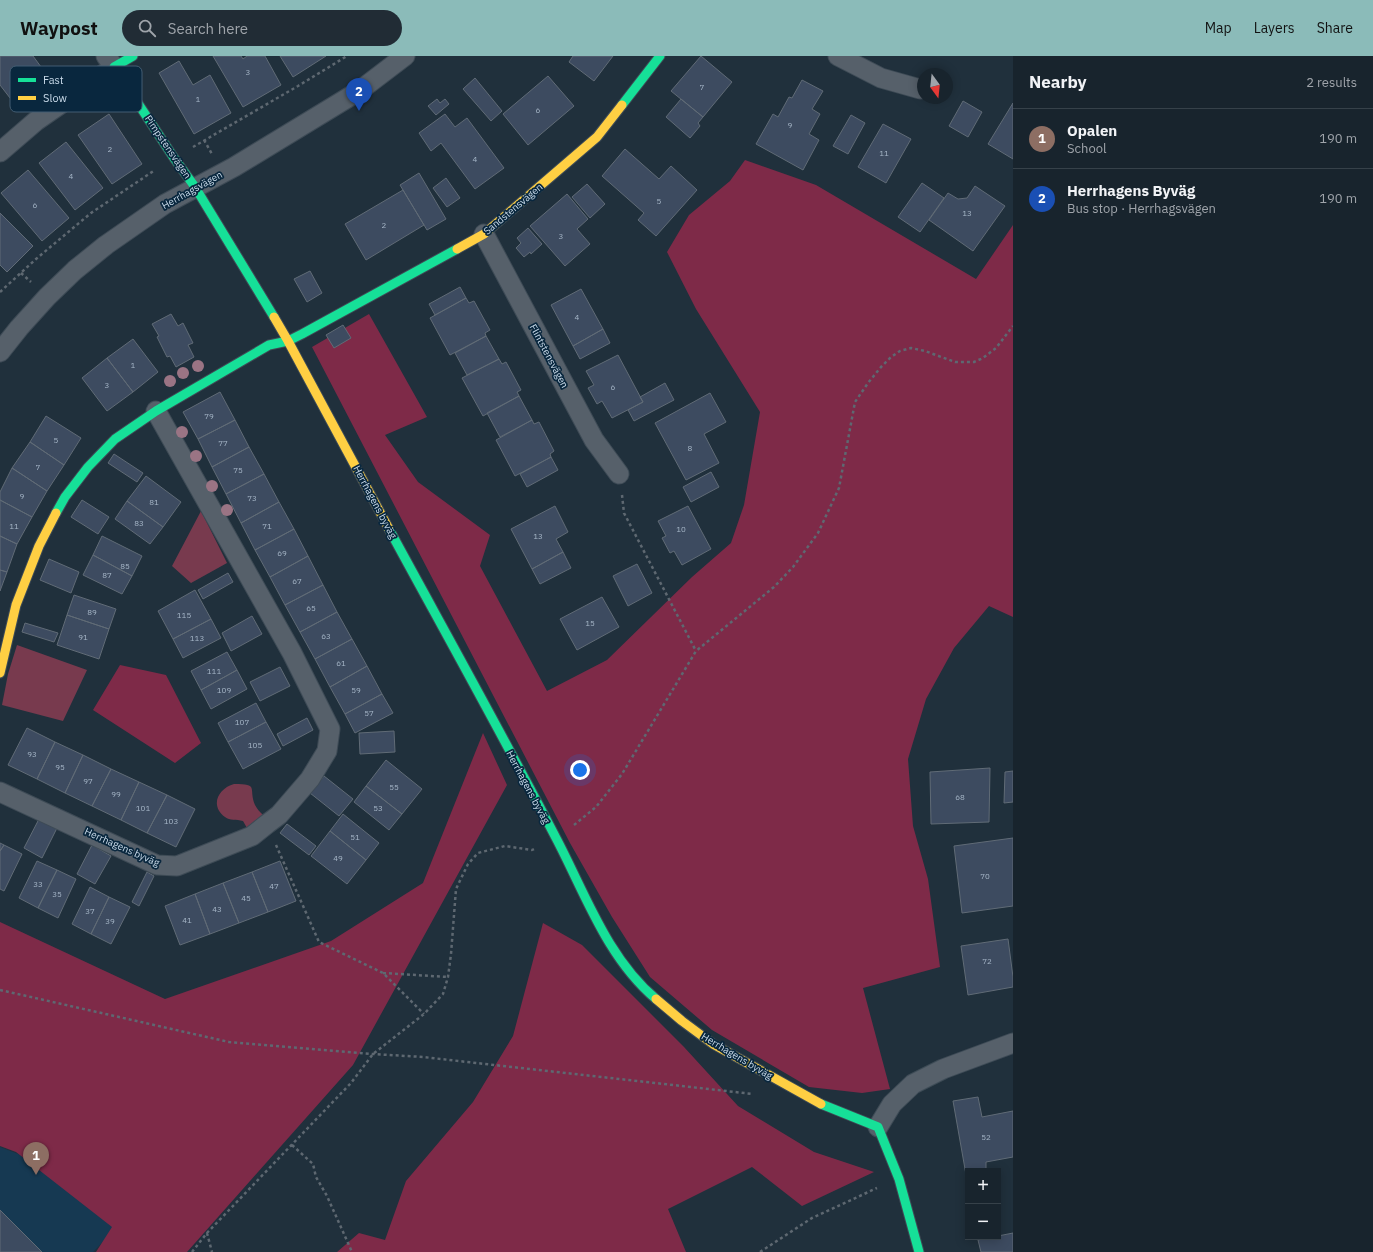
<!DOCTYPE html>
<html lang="en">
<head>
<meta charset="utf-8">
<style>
  :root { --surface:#18242d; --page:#212c35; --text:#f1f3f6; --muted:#9fa4aa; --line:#364149; --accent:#8bbbb9 }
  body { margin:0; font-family:"IBM Plex Sans",sans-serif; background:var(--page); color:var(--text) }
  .controls { position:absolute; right:12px; bottom:12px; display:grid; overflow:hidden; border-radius:0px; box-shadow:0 2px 10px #0003 }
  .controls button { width:36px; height:36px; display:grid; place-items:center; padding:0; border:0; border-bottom:1px solid var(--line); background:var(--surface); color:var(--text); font:20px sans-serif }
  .compass { position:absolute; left:917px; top:12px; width:36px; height:36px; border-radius:50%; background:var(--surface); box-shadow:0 2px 10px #0003; rotate:165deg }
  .you { position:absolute; left:580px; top:714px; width:14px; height:14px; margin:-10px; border:3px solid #fff; border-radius:50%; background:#1a73e8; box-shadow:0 0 0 6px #1a73e833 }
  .badge { display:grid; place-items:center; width:26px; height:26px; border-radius:50%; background:var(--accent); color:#fff; font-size:13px; font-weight:700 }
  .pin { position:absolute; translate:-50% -33px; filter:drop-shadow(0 1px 2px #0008) }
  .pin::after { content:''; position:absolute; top:21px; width:14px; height:12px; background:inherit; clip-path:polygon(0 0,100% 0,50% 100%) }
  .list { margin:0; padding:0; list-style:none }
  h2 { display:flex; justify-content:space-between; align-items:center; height:52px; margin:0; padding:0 16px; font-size:17px }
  h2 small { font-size:13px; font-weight:400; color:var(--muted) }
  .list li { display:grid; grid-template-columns:26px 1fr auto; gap:12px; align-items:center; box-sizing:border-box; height:60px; padding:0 16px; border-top:1px solid var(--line) }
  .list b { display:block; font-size:15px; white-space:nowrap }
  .list p { margin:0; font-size:13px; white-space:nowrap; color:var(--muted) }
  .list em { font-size:13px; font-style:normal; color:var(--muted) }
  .icon { flex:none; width:22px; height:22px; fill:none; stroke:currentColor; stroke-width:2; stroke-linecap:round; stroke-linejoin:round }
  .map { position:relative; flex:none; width:1013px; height:1196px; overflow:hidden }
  header { display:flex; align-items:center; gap:24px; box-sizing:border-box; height:56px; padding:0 20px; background:var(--accent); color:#111 }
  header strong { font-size:19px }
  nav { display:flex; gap:22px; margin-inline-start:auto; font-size:14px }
  .search { width:280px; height:36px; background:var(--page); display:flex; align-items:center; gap:10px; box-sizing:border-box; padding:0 14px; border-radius:22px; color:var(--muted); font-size:15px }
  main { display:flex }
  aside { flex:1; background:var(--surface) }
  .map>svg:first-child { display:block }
  .built { fill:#163952 }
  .green { fill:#783a4e }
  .forest { fill:#7e2a48 }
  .building { fill:#3d4b60; stroke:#606b76 }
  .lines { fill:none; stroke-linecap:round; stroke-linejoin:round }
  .street-casing { stroke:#3e4b56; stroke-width:21 }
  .fast-casing { stroke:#3e4b56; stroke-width:11 }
  .slow-casing { stroke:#3e4b56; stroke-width:11 }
  .path { stroke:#5e6871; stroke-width:2.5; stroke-dasharray:3 3; stroke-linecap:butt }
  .street { stroke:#56606a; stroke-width:19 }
  .fast { stroke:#16e098; stroke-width:9 }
  .slow { stroke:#ffcf43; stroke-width:9 }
  .tree { fill:#9a7484 }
  .labels { text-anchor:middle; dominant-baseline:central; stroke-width:3.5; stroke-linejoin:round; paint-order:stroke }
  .number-label { font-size:8px; fill:#a7b7c8 }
  .street-label { font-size:10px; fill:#cadbea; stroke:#09273e }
  .key { fill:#09273e; stroke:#435d72; stroke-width:1 }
  .key-label { font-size:11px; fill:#cadbea }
</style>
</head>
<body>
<header>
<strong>Waypost</strong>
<div class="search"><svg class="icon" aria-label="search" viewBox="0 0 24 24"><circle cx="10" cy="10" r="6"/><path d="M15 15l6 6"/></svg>Search here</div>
<nav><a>Map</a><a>Layers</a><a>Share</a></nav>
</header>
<main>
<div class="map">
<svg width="1013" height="1196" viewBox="0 0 1013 1196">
  <rect width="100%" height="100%" fill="#20303c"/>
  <!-- built -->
  <path class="built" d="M0,1091l142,55 -49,50h-51l-42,-42z"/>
  <!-- green -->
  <path class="green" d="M201,455l26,52 -36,20 -19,-17z
    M17,589l70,25 -24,51 -61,-16 6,-31z
    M234,728c26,0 14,4 21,21 2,4 5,7 8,10l-16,13 -4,-7c-7,-2 -13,0 -18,-4 -16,-12 -6,-29 9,-33z"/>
  <!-- forest -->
  <path class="forest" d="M745,104l71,25 160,94 37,-54v392l-24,-11 -35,42 -28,51 -18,60 5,67 15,53 12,88 -77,21 27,101 -28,4 -53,-6 -97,-57 -62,-53 -38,-60 -42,-74 -258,-496 57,-33 58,103 -42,18 33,47 72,53 -10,31 67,125 60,-31 85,-83 39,-34 13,-38 16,-93 -64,-103 -29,-57 22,-37 41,-34z
    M120,609l46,10 35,68 -26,20 -82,-53z
    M483,677l24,52 -154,280 -166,187h-91l16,-25 -96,-75 -16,-6v-224l165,77 166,-58 92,-58z
    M543,867l39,22 102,102 54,59 76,46 60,20 -72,34 -50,-39 -84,42 18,43h-349l22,-19 26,7 21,-59 67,-79 40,-66z"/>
  <!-- building -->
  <path class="building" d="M0,0h33l19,26 -35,25 -17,-22z
    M213,0h28l2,3 4,-3h18l16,29 -38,22z
    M280,0h46l-33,21z
    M573,0h40l-19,25 -25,-19z
    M701,0l31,26 -29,35 -32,-26z
    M179,5l14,24 17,-10 21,38 -37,21 -35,-61z
    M548,20l26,30 -46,39 -25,-31z
    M475,22l27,33 -11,10 -28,-32z
    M802,24l21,11 -11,18 8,5 -11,20 10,6 -16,30 -47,-26 17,-30 5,3 11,-20 3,1z
    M437,43l3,4 5,-4 4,5 -13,11 -8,-9z
    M681,43l22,18 -5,6 2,3 -10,12 -24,-21z
    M963,45l19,11 -14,25 -19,-11z
    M1013,47v56l-25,-15z
    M109,58l33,50 -30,20 -34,-49z
    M445,58l10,13 12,-9 37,50 -29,21 -34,-46 -10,8 -12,-18z
    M851,59l14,8 -17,31 -15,-8z
    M883,68l28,15 -25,44 -28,-16z
    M66,86l37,46 -28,22 -36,-47z
    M625,93l34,30 12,-13 26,24 -41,46 -18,-16 6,-7 -42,-37z
    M28,114l41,48 -27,23 -41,-48z
    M419,117l27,46 -19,11 -27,-45z
    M446,122l14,20 -13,9 -14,-19z
    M922,127l22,15 -24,34 -22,-15z
    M587,128l18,20 -15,14 -18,-21z
    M975,130l30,20 -32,45 -44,-31 19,-27 10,6 9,-1z
    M403,134l21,35 -58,35 -21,-36z
    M567,138l21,25 -11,10 13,15 -25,22 -35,-40z
    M0,157l33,33 -26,26 -7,-7z
    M528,172l14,16 -11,10 -1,-2 -6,5 -8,-9 5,-5 -4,-5z
    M310,215l12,22 -15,9 -13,-23z
    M460,231l6,11 -31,17 -6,-11z
    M581,233l22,40 -30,17 -22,-41z
    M466,242l3,5 5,-2 16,29 -5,3 1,3 -36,19 -20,-37z
    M171,258l7,12 5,-3 10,20 -5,2 6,12 -18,10 -6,-11 -3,1 -10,-20 2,-1 -7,-12z
    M343,269l8,13 -17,10 -8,-13z
    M603,273l7,14 -30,16 -7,-13z
    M486,280l13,23 -32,16 -12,-22z
    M133,283l25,33 -25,20 -26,-34z
    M618,299l25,47 -31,16 -10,-17 -5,3 -9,-16 6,-3 -8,-14z
    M107,302l26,34 -26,19 -25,-33z
    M499,303l3,5 4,-2 15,28 -4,2 2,4 -36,20 -21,-38z
    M665,327l9,17 -40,21 -6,-11 15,-8 -3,-5z
    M220,336l15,28 -37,19 -15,-27z
    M710,337l16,29 -22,12 15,29 -33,17 -31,-57z
    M519,340l13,24 -32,17 -13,-24z
    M46,360l35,22 -17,27 -34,-23z
    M235,364l14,27 -37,20 -14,-28z
    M532,364l2,4 5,-2 15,29 -4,3 1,3 -36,19 -19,-36z
    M30,386l34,23 -17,26 -35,-23z
    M249,391l15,27 -38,20 -14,-27z
    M114,398l29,19 -6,9 -29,-19z
    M551,401l7,13 -31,17 -7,-13z
    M12,412l35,23 -15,26 -32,-17v-8z
    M711,416l8,15 -28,15 -8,-15z
    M264,418l15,28 -38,21 -15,-29z
    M146,420l35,26 -18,25 -36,-26z
    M0,444l32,17 -15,27 -17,-8z
    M82,444l27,17 -11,17 -27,-17z
    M127,445l36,26 -13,17 -35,-25z
    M279,446l15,27 -39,21 -14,-27z
    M555,450l13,26 -12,7 7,13 -31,17 -21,-40z
    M688,450l23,43 -29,16 -8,-14 -4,2 -8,-15 4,-2 -8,-15z
    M294,473l14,27 -38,21 -15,-27z
    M0,480l17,8 -10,28 -7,-2z
    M102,480l40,20 -10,20 -39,-21z
    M563,496l8,16 -31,16 -8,-15z
    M93,499l39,21 -10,18 -39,-19z
    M308,500l15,29 -38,20 -15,-28z
    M49,503l30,13 -8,21 -31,-13z
    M637,508l15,29 -24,13 -15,-30z
    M0,514l7,2 -7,19z
    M228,517l5,9 -30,17 -5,-9z
    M323,529l14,27 -37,20 -15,-27z
    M195,534l16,29 -38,20 -15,-28z
    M74,539l42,14 -7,20 -42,-14z
    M602,541l17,30 -42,23 -17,-31z
    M337,556l15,27 -37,20 -15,-27z
    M67,559l42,14 -10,30 -42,-14z
    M252,560l10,18 -31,17 -9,-18z
    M211,563l10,19 -38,20 -10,-19z
    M25,567l33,10 -4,9 -32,-10z
    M352,583l15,27 -37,21 -15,-28z
    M227,596l10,18 -36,20 -10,-19z
    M367,610l15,28 -37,20 -15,-27z
    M280,611l10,19 -30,15 -10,-19z
    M237,614l10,19 -36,20 -10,-19z
    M382,638l11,19 -38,20 -10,-19z
    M256,647l10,19 -38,20 -10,-19z
    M307,662l6,12 -30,16 -6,-12z
    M266,666l15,27 -38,20 -15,-27z
    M27,672l28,14 -18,37 -29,-14z
    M394,675l1,21 -35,2 -1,-21z
    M55,686l28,13 -18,38 -28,-14z
    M83,699l28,14 -19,37 -27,-13z
    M386,704l36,29 -20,25 -36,-28z
    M990,712l-1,54 -58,2 -1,-52z
    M111,713l28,13 -18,38 -29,-14z
    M1013,715v31l-9,1 1,-31z
    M324,720l29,23 -14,17 -29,-23z
    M139,726l28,13 -20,38 -26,-13z
    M366,730l36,28 -13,16 -35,-28z
    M167,739l28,14 -19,38 -29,-14z
    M343,758l36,29 -13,17 -36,-29z
    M39,763l18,9 -15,30 -18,-10z
    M287,768l29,22 -7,9 -29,-22z
    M330,775l36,29 -19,24 -36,-28z
    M1013,782v68l-51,7 -8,-67z
    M0,787l4,2 -4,6z
    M4,789l18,9 -18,37 -4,-2v-38z
    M92,789l19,11 -16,28 -18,-10z
    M37,805l20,9 -19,38 -19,-10z
    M280,805l16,40 -28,11 -16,-40z
    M57,814l19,9 -18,39 -20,-10z
    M147,816l7,4 -15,30 -7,-4z
    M252,816l16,40 -29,11 -16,-40z
    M223,827l16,40 -29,11 -15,-40z
    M90,831l19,10 -18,37 -19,-10z
    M195,838l15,40 -30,11 -15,-39z
    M109,841l21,10 -19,37 -20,-10z
    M1008,883l5,38v10l-45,8 -7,-49z
    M978,1041l4,20 31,-6v46l-27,5v9h-18v15l-15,-85z
    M0,1154l42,42h-42z
    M1013,1177v19h-32l-3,-12z"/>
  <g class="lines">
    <!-- street casing -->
    <g class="street-casing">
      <path id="street" d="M838,0l43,22 39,11
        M0,96l36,-31 78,-54 -8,-11
        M484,178l110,206 25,34
        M0,296l19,-24 28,-31 28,-27 31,-25 59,-41 69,-37 125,-76 46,-35
        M0,736l157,73 20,1 75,-30 15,-12 12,-9 31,-36 17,-28 3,-22 -38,-76 -136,-242
        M878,1071l14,-23 21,-20 30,-15 70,-26"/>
    </g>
    <!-- fast casing -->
    <g class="fast-casing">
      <path id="fast" d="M133,0l-19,11 60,91 21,29 79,130
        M622,49l38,-49
        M56,457l9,-16 23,-30 27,-28 41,-28 113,-66 19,-4 14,-7 155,-85
        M389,473c56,103 113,205 167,309 29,55 51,120 100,161
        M821,1048l57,23 21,52 20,73"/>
    </g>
    <!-- slow casing -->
    <g class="slow-casing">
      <path id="slow" d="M457,193l27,-15 113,-97 25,-32
        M274,261l14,24 101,188
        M0,617l16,-68 23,-59 17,-33
        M656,943l26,22 31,23 108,60"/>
    </g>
    <!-- path -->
    <path class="path" d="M204,84l8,14
      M193,91l105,-61 49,-30
      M21,217l10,9
      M0,236l36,-33 55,-46 64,-43
      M622,439l2,18 72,138
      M574,769l22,-18 26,-33 74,-123 78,-64 19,-20 25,-34 21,-45 16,-86 13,-19 13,-16 10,-10 9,-6 11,-3 14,3 30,11h19l9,-4 13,-10 17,-22
      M276,789l43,97 64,31 41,41
      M383,917l65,4
      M0,934l229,52 144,12 50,3 330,37
      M292,1089l21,19 3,13 11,19 25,56
      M207,1177l5,19
      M192,1196l15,-19 144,-150 22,-29 51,-40 19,-20 5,-17 3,-23 5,-65 12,-25 10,-11 27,-7 27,4 4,-2
      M760,1196l52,-34 65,-30"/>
    <!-- street -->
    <use href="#street" class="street"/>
    <!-- fast -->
    <use href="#fast" class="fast"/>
    <!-- slow -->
    <use href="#slow" class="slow"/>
  </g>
  <!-- trees -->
  <g class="tree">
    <circle cx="198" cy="310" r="6"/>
    <circle cx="183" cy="317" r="6"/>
    <circle cx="170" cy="325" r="6"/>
    <circle cx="182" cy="376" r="6"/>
    <circle cx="196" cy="400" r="6"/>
    <circle cx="212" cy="430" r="6"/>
    <circle cx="227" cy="454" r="6"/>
  </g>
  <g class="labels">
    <!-- number labels -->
    <g class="number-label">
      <text x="248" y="16">3</text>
      <text x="702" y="31">7</text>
      <text x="198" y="43">1</text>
      <text x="538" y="54">6</text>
      <text x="790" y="69">9</text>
      <text x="110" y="93">2</text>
      <text x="884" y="97">11</text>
      <text x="475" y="103">4</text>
      <text x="71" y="120">4</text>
      <text x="659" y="145">5</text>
      <text x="35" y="149">6</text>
      <text x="967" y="157">13</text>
      <text x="384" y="169">2</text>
      <text x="561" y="180">3</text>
      <text x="577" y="261">4</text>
      <text x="133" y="309">1</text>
      <text x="107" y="329">3</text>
      <text x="613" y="331">6</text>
      <text x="209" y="360">79</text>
      <text x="56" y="384">5</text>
      <text x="223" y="387">77</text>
      <text x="690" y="392">8</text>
      <text x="38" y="411">7</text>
      <text x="238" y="414">75</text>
      <text x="22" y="440">9</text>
      <text x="252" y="442">73</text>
      <text x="154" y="446">81</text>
      <text x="139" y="467">83</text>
      <text x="14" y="470">11</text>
      <text x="267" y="470">71</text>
      <text x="681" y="473">10</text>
      <text x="538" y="480">13</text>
      <text x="282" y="497">69</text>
      <text x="125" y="510">85</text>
      <text x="107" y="519">87</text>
      <text x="297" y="525">67</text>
      <text x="311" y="552">65</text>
      <text x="92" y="556">89</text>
      <text x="184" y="559">115</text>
      <text x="590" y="567">15</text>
      <text x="326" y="580">63</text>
      <text x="83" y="581">91</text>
      <text x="197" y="582">113</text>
      <text x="341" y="607">61</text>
      <text x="214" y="615">111</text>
      <text x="224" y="634">109</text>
      <text x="356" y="634">59</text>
      <text x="369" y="657">57</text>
      <text x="242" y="666">107</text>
      <text x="255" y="689">105</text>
      <text x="32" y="698">93</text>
      <text x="60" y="711">95</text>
      <text x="88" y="725">97</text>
      <text x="394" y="731">55</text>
      <text x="116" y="738">99</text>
      <text x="960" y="741">68</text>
      <text x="143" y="752">101</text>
      <text x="378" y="752">53</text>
      <text x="171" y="765">103</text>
      <text x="355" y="781">51</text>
      <text x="338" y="802">49</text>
      <text x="985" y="820">70</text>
      <text x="38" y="828">33</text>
      <text x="274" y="830">47</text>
      <text x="57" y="838">35</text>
      <text x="246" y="842">45</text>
      <text x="217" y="853">43</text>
      <text x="90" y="855">37</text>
      <text x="187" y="864">41</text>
      <text x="110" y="865">39</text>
      <text x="987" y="905">72</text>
      <text x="986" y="1081">52</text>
    </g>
    <!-- street labels -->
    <g class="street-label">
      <text transform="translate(168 91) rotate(56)">Pimpstensvägen</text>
      <text transform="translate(192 134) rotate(-29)">Herrhagsvägen</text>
      <text transform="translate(513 153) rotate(-40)">Sandstensvägen</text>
      <text transform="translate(549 300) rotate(62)">Flintstensvägen</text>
      <text transform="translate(375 446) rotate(62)">Herrhagens byväg</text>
      <text transform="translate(528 731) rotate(62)">Herrhagens byväg</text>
      <text transform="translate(122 791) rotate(24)">Herrhagens byväg</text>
      <text transform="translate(737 1000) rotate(31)">Herrhagens byväg</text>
    </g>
  </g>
  <!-- legend -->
  <rect x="10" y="10" width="132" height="46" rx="6" class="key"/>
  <rect x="18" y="22" width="18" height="4" fill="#16e098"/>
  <rect x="18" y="40" width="18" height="4" fill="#ffcf43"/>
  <g class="key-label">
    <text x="43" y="28">Fast</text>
    <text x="43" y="46">Slow</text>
  </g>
</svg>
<div class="controls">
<button>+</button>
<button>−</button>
</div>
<svg class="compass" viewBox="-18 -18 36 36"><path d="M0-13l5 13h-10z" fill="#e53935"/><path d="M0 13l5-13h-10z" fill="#9fa4aa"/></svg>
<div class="you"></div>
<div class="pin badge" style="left:36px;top:1119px;background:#8d6e63">1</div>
<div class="pin badge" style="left:359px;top:55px;background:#1a4fb4">2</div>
</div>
<aside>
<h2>Nearby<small>2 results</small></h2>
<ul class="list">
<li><span class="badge" style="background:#8d6e63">1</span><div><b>Opalen</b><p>School</p></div><em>190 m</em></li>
<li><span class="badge" style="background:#1a4fb4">2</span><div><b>Herrhagens Byväg</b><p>Bus stop · Herrhagsvägen</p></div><em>190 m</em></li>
</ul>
</aside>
</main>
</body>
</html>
